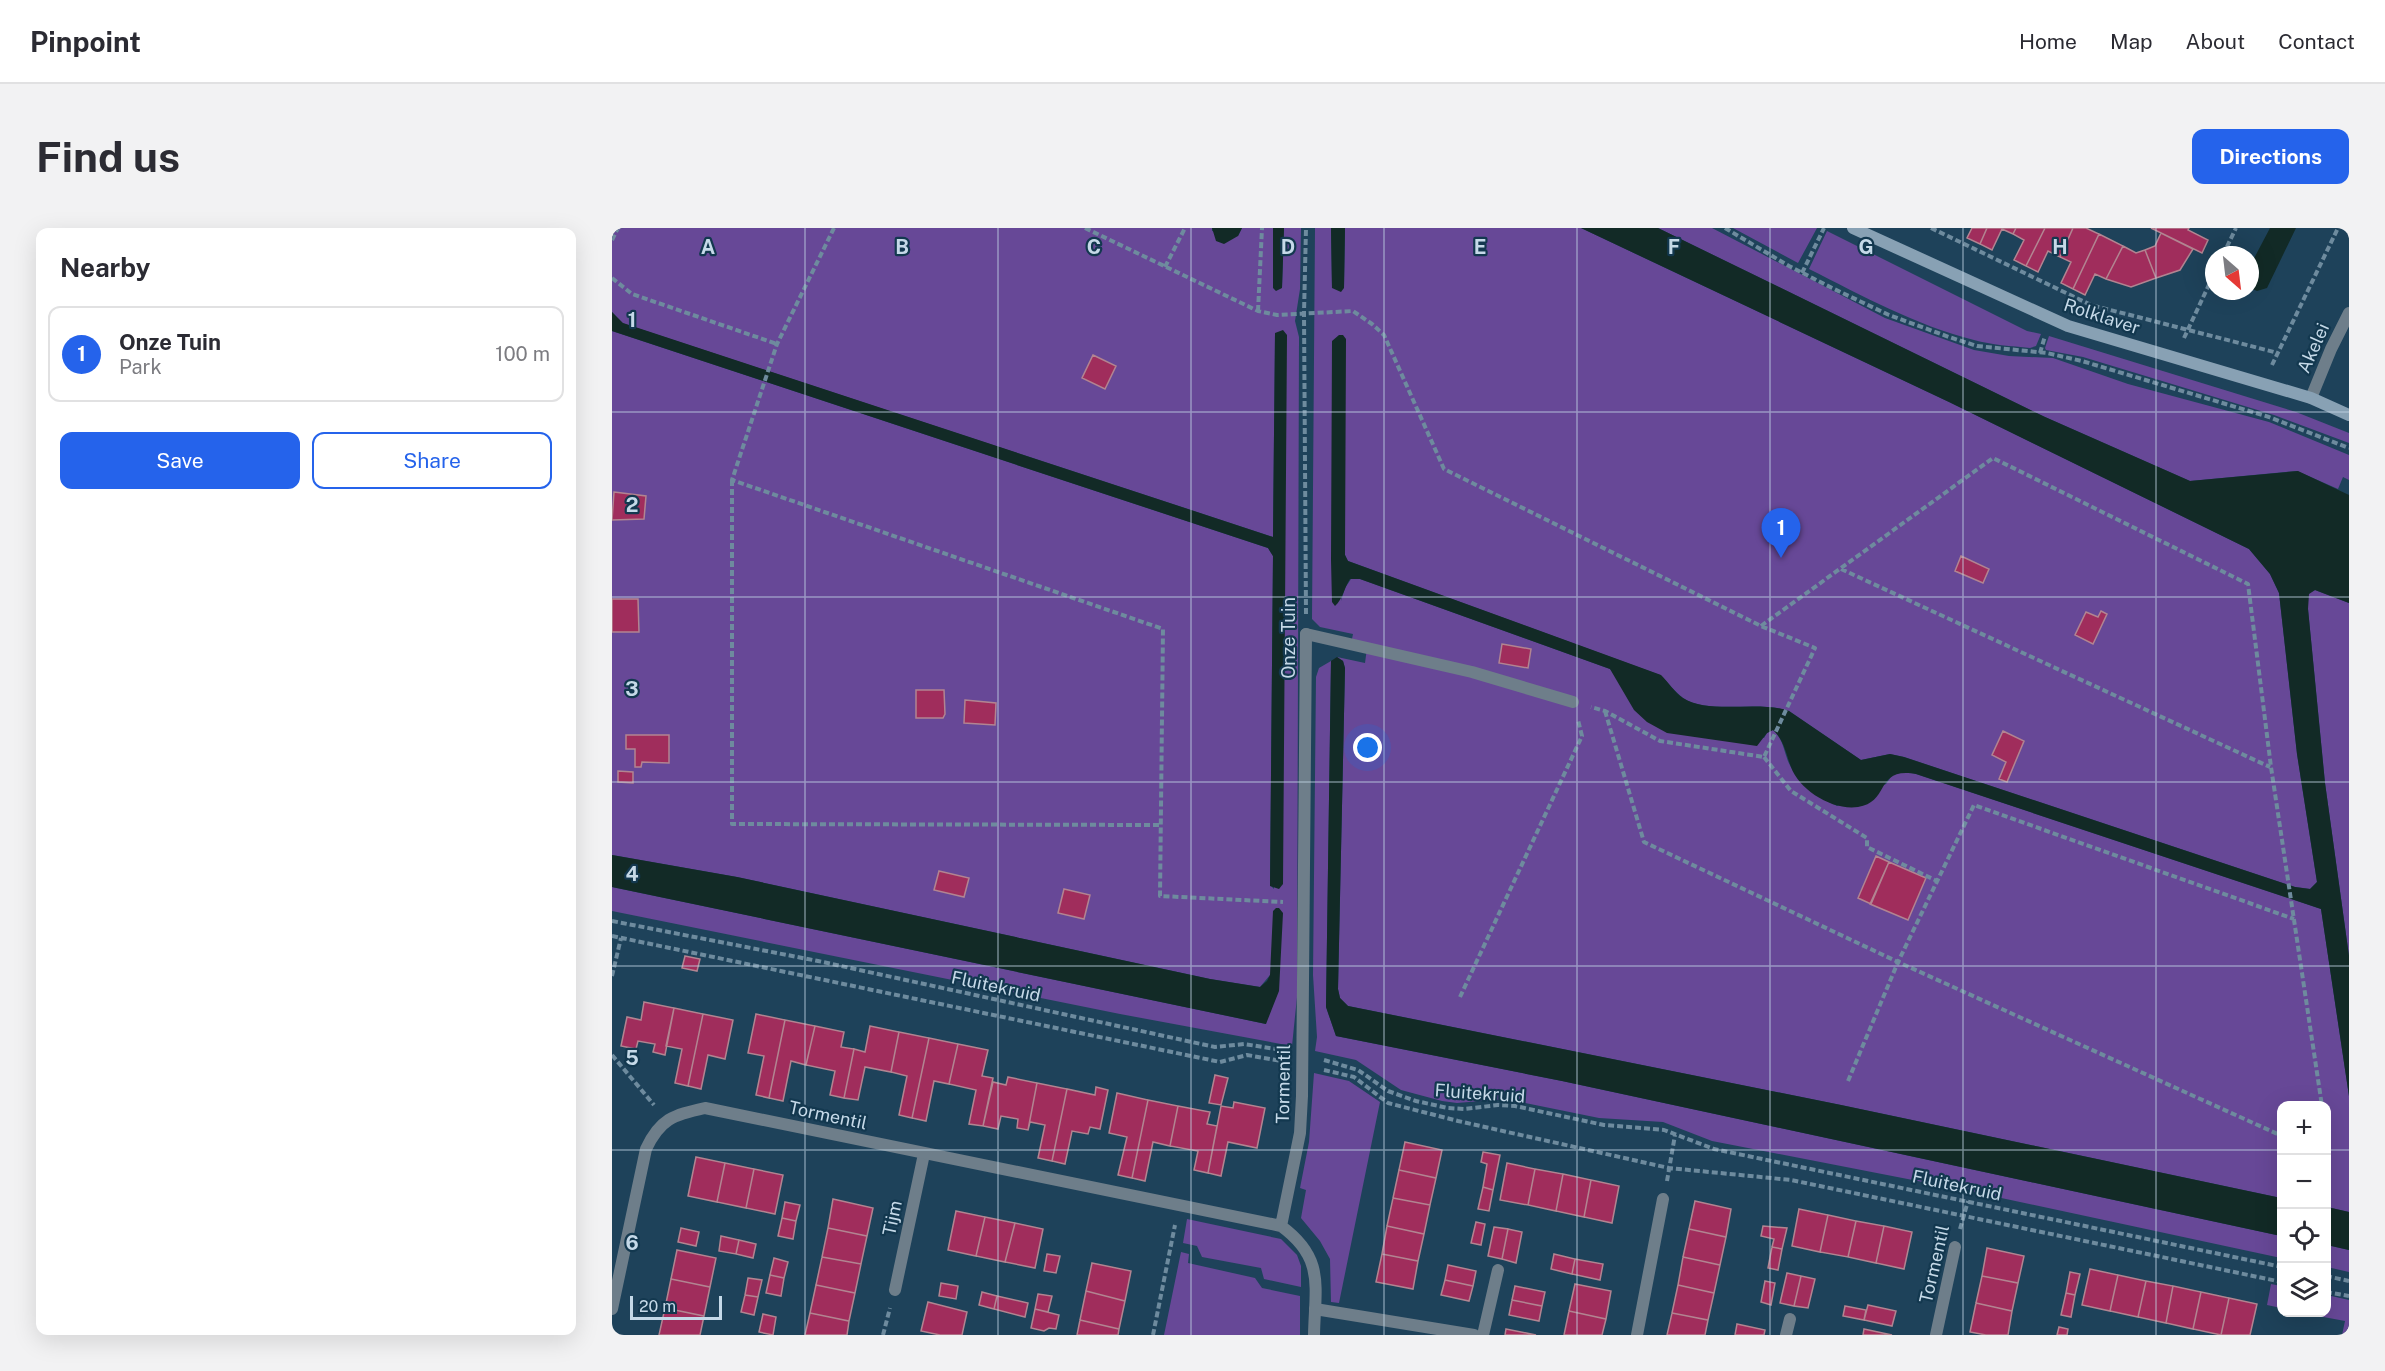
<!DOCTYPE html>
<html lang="en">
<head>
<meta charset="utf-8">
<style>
  :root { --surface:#fff; --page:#f2f2f3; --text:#2b2b33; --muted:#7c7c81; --line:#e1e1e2; --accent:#2563eb }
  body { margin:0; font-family:"Public Sans",sans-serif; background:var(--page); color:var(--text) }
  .controls { position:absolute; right:18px; bottom:18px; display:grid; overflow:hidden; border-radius:12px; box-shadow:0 6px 24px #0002 }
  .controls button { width:54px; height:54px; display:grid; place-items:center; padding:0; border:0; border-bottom:2px solid var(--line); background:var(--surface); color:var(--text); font:30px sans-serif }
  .compass { position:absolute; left:1593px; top:18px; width:54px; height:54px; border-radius:50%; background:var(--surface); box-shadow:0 6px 24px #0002; rotate:152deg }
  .scale { position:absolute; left:18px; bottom:15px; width:92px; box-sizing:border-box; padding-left:6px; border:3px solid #c5d9e8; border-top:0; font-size:16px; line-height:21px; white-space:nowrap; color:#c5d9e8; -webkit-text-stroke:4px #13384f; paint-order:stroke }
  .you { position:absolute; left:756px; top:520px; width:21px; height:21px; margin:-15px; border:4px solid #fff; border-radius:50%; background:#1a73e8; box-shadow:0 0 0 9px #1a73e833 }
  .badge { display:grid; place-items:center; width:39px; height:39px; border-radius:50%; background:var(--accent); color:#fff; font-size:20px; font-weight:700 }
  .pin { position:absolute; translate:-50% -50px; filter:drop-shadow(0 2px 3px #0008) }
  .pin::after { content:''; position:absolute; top:32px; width:21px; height:18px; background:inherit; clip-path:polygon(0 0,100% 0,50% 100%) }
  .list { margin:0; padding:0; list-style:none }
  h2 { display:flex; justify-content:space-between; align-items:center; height:78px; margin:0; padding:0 24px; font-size:26px }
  h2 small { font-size:20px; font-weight:400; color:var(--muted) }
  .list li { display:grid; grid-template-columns:39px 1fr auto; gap:18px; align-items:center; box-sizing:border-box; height:96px; margin:0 12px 12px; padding:0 12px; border:2px solid var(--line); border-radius:12px }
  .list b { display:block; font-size:22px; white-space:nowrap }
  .list p { margin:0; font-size:20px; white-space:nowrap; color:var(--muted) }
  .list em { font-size:20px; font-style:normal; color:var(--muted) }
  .actions { display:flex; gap:12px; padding:18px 24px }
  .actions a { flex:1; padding:14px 0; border:2px solid var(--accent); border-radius:12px; text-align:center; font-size:21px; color:var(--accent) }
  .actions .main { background:var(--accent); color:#fff }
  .icon { flex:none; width:33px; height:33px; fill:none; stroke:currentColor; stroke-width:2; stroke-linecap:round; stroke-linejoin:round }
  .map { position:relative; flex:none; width:1737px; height:1107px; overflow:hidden; border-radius:12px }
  header { display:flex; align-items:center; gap:36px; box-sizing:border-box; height:84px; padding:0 30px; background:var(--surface); border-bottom:2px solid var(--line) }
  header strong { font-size:28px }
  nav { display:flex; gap:33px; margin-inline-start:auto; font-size:21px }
  .intro { display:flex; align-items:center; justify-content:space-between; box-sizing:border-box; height:144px; padding:0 36px }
  h1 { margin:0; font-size:42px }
  .button { padding:15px 27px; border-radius:12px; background:var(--accent); color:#fff; font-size:21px; font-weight:700 }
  main { display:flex; gap:36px; padding:0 36px }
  aside { flex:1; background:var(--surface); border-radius:12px; box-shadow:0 6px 24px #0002 }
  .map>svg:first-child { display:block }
  .green { fill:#674897 }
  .water { fill:#122a26 }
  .building { fill:#a02d5c; stroke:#b28491; stroke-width:1.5 }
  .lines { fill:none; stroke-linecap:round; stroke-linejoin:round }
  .path { stroke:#6e8b9e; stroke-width:4; stroke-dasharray:6 3; stroke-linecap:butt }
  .lane { stroke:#6e7e8a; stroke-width:12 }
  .street { stroke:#6e7e8a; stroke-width:12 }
  .secondary { stroke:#88a1b4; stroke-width:12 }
  .grid { fill:none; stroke:#c5d9e8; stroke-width:1.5; stroke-opacity:0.55 }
  .labels { text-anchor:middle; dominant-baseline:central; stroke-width:4.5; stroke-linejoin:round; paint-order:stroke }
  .street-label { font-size:18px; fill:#c5d9e8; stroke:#13384f }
  .grid-label { font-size:20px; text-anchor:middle; font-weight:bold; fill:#c5d9e8; stroke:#13384f; stroke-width:4.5; stroke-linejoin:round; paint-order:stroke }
</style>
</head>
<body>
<header>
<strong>Pinpoint</strong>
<nav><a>Home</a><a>Map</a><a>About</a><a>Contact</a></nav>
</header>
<div class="intro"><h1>Find us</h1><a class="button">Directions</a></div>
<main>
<aside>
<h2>Nearby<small></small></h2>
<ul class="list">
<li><span class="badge">1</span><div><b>Onze Tuin</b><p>Park</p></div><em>100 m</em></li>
</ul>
<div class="actions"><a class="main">Save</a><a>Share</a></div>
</aside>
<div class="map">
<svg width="1737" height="1107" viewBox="0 0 1737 1107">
  <rect width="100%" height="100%" fill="#1e425a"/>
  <!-- green -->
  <path class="green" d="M0,0h600v3l26,5 4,-8h31v60h9l2,-60h17l-1,61 -5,32 4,16 -2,660 -5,49 -172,-32 -508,-103v-24l654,137 4,-49 -10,12 -50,-8 -473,-102 -125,-22v-524l656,217 5,8 -3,329 4,4 1,-556 -2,204 -651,-214 -10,-11z
    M703,0h16l1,60h12l1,-60h236l368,174 300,147 21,25 9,19 18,161 20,128 -7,7 -15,-2 -391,-130 -14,-3 -29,6 -72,-49c-29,-11 -82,4 -106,-13 -8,-6 -15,-16 -23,-23l-312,-114 -3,-6 -4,46 4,-13 6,-9h9l250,90 4,4 150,65 3,-5 6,-3c12,10 11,27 19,39 10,18 27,28 45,37l49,-22 7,-10 9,-3 14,3 405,135 28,187v116l-22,-5 -1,-101h-44l-1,92 -440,-93 -493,-99 -8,-8 -2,-9 7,-321 -2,-7 -6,-4 28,6 2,-15 -16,-4 2,-10 -33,-7 -8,-8z
    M1046,0h54l173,90 89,32 35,6 44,2 75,26 141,38 80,33v25l-6,-3 -5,12 -41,-18 -107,10 -145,-64z
    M1121,0h84l-19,35z
    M1215,3l200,100 14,3 -5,12 -6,2c-19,-2 -38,-3 -56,-8 -59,-15 -111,-44 -165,-71z
    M1437,108l247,76 53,21v10l-75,-28 -191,-58 -37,-7 -1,-2z
    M1703,362l34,13v353l-24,-173 -17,-174v-15z
    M719,433l-5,346 10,29 226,45 719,155v22l-317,-68 -252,-49 -49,-19 -64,-4 -94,-19 -48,4 -15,-2 -41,-11 -45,-30 -41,-9 2,-14 -4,-62 3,-298 3,-9z
    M702,845l35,8 31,21 -41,201 -8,-1 -1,-43 -10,-18 -19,-23 5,-28 -6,-2 9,-46z
    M575,991l94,20 16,16 4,11v21l-37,-8 -3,-11 -59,-11 -5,-11 -14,-3z
    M1715,1017l22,5v22l-22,-5z
    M569,1024l8,2 -1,9 67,15 7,10 38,8v39h-136z
    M1659,1056l10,2v22l-14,-3z
    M1715,1067l22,5v35h-7l3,-14 -43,-8 24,-1z"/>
  <!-- water -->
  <path class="water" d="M600,0h30l-4,8 -14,8 -8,-3z
    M661,0h11l-2,60 -6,3 -3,-3z
    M719,0h14l-1,60 -3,4 -9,-4z
    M969,0h77l387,189 145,64 108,-10 51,24v108l-34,-13 -6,4 -1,15 17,174 24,173v140l-28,-187 -405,-135c-42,-7 -25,28 -58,33 -25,4 -59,-17 -67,-40 -5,-13 -7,-27 -18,-37l-6,3 -10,13 -90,-13 -20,-11 -13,-12 -24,-41 -250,-90h-10c-6,9 -7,20 -15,27l-3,-4 -1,-42 1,-219 7,-6h4l3,4 -1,216 3,6 313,114c7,7 14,18 22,23 25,17 77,2 106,13l72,49 29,-6 14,3 391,130 15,2 7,-7 -20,-128 -18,-161 -9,-19 -21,-25 -300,-147z
    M1658,0h26l-29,60 -10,3 -7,-3v-22z
    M0,84l11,11 650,214 2,-204 8,-3 4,5 -4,549 -4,5 -9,-3 3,-330 -5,-8 -656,-217z
    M725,429l6,4 2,7 -7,321 2,9 8,8 493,99 440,93v38l-719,-155 -226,-45 -10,-29 5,-346z
    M0,627l125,22 473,102 50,8 7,-6 3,-6 3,-64 3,-3h3l4,5 -4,78 -13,33 -654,-137z
    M1715,979l22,5v38l-22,-5z"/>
  <!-- building -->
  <path class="building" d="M1360,0h15l-7,16 -13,-6z
    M1375,0h29l-3,6 -11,-5 -10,21 -12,-6z
    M1404,0h29l-19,38 -12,-6 10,-20 -11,-6z
    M1433,0h28l-13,29 -12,-6 -10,21 -12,-6z
    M1461,0h13l13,6 -26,55 -12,-6 10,-21 -11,-5z
    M1539,0h38l-1,2 20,10 -6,13z
    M1549,5l32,16 -13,21 -24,8 -11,-28 10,-4z
    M1487,6l24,12 -17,33 -11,-5 -10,21 -12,-6z
    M1511,18l13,7 9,-3 11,28 -25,9 -25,-8z
    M481,127l23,11 -11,23 -23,-11z
    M2,264l32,4 -2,23 -32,1z
    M1349,328l28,13 -6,14 -28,-12z
    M0,371h26l1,33h-27z
    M1489,383l6,3 -14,30 -18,-9 11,-23 12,5z
    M890,416l29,5 -3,19 -29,-5z
    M304,462h28l1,24 -2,4h-27z
    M353,472l31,3 -1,22 -31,-2z
    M1391,503l21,10 -17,41 -8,-3 7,-17 -14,-7z
    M14,507h43v28l-27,-1 -1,5h-6v-18h-9z
    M6,543l15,1v11l-15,-1z
    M1264,628l13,6 -18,42 -13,-6z
    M1277,634l37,16 -18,42 -38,-16z
    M327,643l30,7 -5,19 -30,-7z
    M452,661l26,6 -6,24 -26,-6z
    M73,728l15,3 -3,12 -15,-3z
    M32,774l30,6 -9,47 -12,-3 2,-8 -17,-3 -2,8 -15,-3 6,-29 14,3z
    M62,780l29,6 -15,72 -13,-3 7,-34 -16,-3z
    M91,786l30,6 -8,39 -17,-4 -7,34 -13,-3z
    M144,786l29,6 -16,78 -13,-3 8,-39 -16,-3z
    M173,792l30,6 -9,39 -15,-4 -8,40 -14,-3z
    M203,798l29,6 -3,15 13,2 -10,49 -14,-3 5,-24 -29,-6z
    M258,798l29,6 -8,40 -26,-5 -7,33 -14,-2 10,-49 11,3z
    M287,804l30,6 -17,80 -13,-3 8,-39 -16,-4z
    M317,810l29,6 -9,40 -15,-3 -8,40 -14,-3z
    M346,816l30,6 -6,26 11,2 -10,48 -14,-2 7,-34 -27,-6z
    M603,847l13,3 -7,27 -12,-2z
    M396,849l29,6 -9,47 -11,-2 1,-9 -17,-3 -3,13 -15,-3 10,-44 13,3z
    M425,855l30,6 -15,72 -14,-3 7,-33 -15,-3 -2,8z
    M484,859l12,3 -8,39 -10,-2 -2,7 -16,-3 -7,33 -13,-3 15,-72 28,6z
    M505,865l31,7 -16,78 -14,-3 9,-38 -18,-4z
    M536,872l30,6 -8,40 -17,-4 -8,39 -13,-3z
    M622,874l31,6 -8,40 -29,-6 -7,34 -13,-3 13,-67 12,2z
    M566,878l32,6 -3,12 10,2 -9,47 -14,-3 4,-19 -28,-5z
    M793,914l37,8 -6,28 -37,-8z
    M871,924l17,3 -7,35 -10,-3 4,-23 -6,-2z
    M84,929l29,6 -8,39 -29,-6z
    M113,935l29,6 -8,39 -29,-6z
    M895,935l28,6 -7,36 -28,-5z
    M142,941l29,6 -8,39 -29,-6z
    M923,941l28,5 -7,37 -28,-6z
    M787,942l37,8 -6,27 -37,-7z
    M951,946l28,6 -7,37 -28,-6z
    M979,952l28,6 -7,37 -28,-6z
    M871,959l10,3 -4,21 -11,-2z
    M781,970l37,7 -6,29 -37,-8z
    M221,971l40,9 -6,28 -39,-8z
    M1083,973l36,8 -5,28 -37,-8z
    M173,974l15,3 -4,16 -14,-3z
    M1187,981l29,6 -8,37 -28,-6z
    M344,983l29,6 -9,39 -28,-6z
    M1216,987l28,6 -8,36 -28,-5z
    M373,989l30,6 -10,39 -29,-6z
    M170,990l14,3 -3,18 -15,-3z
    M1244,993l28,5 -8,37 -28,-6z
    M864,994l9,2 -4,21 -10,-2z
    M403,995l28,6 -8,39 -30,-6z
    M775,998l37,8 -6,27 -36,-7z
    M1151,998l24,2 -5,21 -10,-2 2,-8 -13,-3z
    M1272,998l28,6 -8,37 -28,-6z
    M882,999l14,2 -6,30 -14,-3z
    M69,1000l18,4 -3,14 -18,-4z
    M216,1000l39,8 -6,28 -39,-7z
    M896,1001l14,3 -6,31 -14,-4z
    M1077,1001l37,8 -6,28 -37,-8z
    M109,1008l18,4 -3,14 -17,-3z
    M127,1012l17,4 -3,14 -17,-4z
    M1160,1019l10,2 -4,21 -10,-2z
    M1375,1020l37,8 -6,27 -36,-7z
    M65,1022l39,8 -6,29 -39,-8z
    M435,1026l13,2 -4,17 -12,-2z
    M770,1026l36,7 -5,28 -37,-7z
    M942,1026l21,5 -3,15 -21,-5z
    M210,1029l39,7 -6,29 -39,-8z
    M1071,1029l37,8 -6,28 -36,-8z
    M162,1030l14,4 -4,16 -14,-3z
    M963,1031l28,5 -3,16 -28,-6z
    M480,1035l39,8 -6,30 -39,-10z
    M836,1037l28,6 -3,15 -28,-6z
    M1478,1041l28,6 -8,36 -28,-6z
    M1458,1044l10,2 -5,21 -9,-2z
    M1175,1045l14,3 -7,30 -14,-3z
    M158,1047l14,3 -3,18 -15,-3z
    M1506,1047l28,6 -8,36 -28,-6z
    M1189,1048l14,3 -7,29 -14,-2z
    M1370,1048l36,7 -6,28 -36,-8z
    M136,1050l14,2 -4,17 -13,-2z
    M59,1051l39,8 -6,29 -39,-8z
    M833,1052l28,6 -4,15 -28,-6z
    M1153,1053l10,2 -4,22 -10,-3z
    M1534,1053l27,5 -7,37 -28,-6z
    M329,1055l17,3 -2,13 -17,-3z
    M963,1056l36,7 -5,28 -37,-8z
    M204,1057l39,8 -6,28 -39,-8z
    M1066,1057l36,8 -6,27 -36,-7z
    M903,1058l30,6 -3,14 -30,-6z
    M1561,1058l28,6 -8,37 -27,-6z
    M474,1063l39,10 -6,28 -39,-9z
    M370,1064l15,4 -3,13 -15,-4z
    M1589,1064l28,6 -8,37 -28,-6z
    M1454,1065l9,2 -4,22 -10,-2z
    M426,1066l14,2 -4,16 -13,-3z
    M133,1067l13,2 -4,18 -13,-3z
    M385,1068l31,7 -3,14 -31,-8z
    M1617,1070l28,6 -7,31h-29z
    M900,1072l30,6 -3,15 -30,-6z
    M316,1074l39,10 -5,23h-22l-19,-4z
    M1364,1075l36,8 -4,24h-22l-16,-3z
    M1256,1077l28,6 -4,15 -28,-6z
    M1233,1078l21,4 -2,10 -21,-4z
    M53,1080l39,8 -4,19h-41z
    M423,1081l24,6 -3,14 -7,-1 -5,3 -13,-3z
    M957,1083l37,8 -4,16h-38z
    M198,1085l39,8 -2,14h-42z
    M1060,1085l36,7 -3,15h-38z
    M151,1086l13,3 -3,18 -14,-3z
    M468,1092l39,9 -1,6h-41z
    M1125,1096l28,6 -1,5h-29z
    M1447,1099l9,2 -1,6h-10z
    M894,1101l30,6h-31z
    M1252,1101l28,6h-29z"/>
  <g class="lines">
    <!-- path -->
    <path class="path" d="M222,0l-57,116 -45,136 431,149 -3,267 123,6
      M473,0l173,83 19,4 76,-4 19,13 12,11 60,134 317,157 54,22 -51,109 -104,-16 -55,-30 -14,-4
      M1113,0l64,38 43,22 57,27 60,22 28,9 70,7 35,8 187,56 80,31
      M1319,0l160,77 187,48
      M0,12l6,-12
      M1611,27l13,-27
      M553,39l20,-39
      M1190,45l22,-45
      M0,50l20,16 145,50
      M646,83l4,-83
      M1572,110l30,-64
      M1428,125l5,-17
      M1660,137l66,-137
      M120,252v344l429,1
      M1229,341l429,198
      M694,386l-2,-301 2,-85
      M1149,398l232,-168 255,126 23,183 51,339
      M993,483l39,131 254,120 384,174
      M1152,529l27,34 76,47v9l70,34
      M0,693l206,40 397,86 29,-3 38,6
      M0,708l608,126 27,-7 34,6
      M0,748l9,-38
      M848,769l122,-261 -4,-16
      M0,827l42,50
      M712,832l34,10 30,21 28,10 32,7 16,1 34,-4 17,1 89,19 60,5 50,19 568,118
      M712,842l30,7 34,26 70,18 211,47 122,12 491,102
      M1236,853l50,-119 76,-157 320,114
      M1714,908v3
      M1055,953l8,-46
      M1348,1001l8,-28
      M1714,1048l23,5
      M1714,1064l23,4
      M271,1107l7,-27
      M541,1107l22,-110"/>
    <!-- lane -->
    <path class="lane" d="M694,406l166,38 101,30
      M283,1062l29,-136
      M703,1081l159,26
      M871,1107l15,-65
      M1174,1107l4,-16"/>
    <!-- street -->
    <path class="street" d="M1699,170l20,-49 18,-36
      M669,998l19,-93 2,-37 4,-462
      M0,1081l34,-160c14,-30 27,-34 59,-41l576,118c44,32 34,60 33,109
      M1025,1107l26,-136
      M1324,1107l19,-88"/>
    <!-- secondary -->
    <path class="secondary" d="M1241,0l215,98 243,72 38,17"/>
  </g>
  <!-- grid -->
  <path class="grid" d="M193,0v1107M386,0v1107M579,0v1107M772,0v1107M965,0v1107M1158,0v1107M1351,0v1107M1544,0v1107M0,184h1737M0,369h1737M0,554h1737M0,738h1737M0,922h1670M1714,922h23"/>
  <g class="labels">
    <!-- street labels -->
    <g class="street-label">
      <text transform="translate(1490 88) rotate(18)">Rolklaver</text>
      <text transform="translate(1701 120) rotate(-66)">Akelei</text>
      <text transform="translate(676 410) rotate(-90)">Onze Tuin</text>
      <text transform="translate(384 758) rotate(12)">Fluitekruid</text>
      <text transform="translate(671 856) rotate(-89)">Tormentil</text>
      <text transform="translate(868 865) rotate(4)">Fluitekruid</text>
      <text transform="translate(216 887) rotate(12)">Tormentil</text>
      <text transform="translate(1345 957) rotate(12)">Fluitekruid</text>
      <text transform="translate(280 990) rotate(-78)">Tijm</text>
      <text transform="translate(1322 1036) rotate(-77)">Tormentil</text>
    </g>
  </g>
  <g class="grid-label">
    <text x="96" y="26">A</text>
    <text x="290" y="26">B</text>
    <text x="482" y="26">C</text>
    <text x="676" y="26">D</text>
    <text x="868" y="26">E</text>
    <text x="1062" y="26">F</text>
    <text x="1254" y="26">G</text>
    <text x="1448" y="26">H</text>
    <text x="20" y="99">1</text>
    <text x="20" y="284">2</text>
    <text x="20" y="468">3</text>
    <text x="20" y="653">4</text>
    <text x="20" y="837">5</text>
    <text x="20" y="1022">6</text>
  </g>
</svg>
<div class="controls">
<button>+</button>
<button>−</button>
<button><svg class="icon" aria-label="locate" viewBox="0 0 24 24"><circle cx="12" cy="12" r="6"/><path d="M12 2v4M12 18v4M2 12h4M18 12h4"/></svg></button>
<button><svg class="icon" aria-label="layers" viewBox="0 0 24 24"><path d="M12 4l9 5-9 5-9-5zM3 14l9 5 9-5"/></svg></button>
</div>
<svg class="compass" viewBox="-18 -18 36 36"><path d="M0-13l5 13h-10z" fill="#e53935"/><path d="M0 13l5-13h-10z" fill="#7c7c81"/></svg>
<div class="scale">20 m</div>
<div class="you"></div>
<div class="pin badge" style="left:1169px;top:330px">1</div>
</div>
</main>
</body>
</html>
